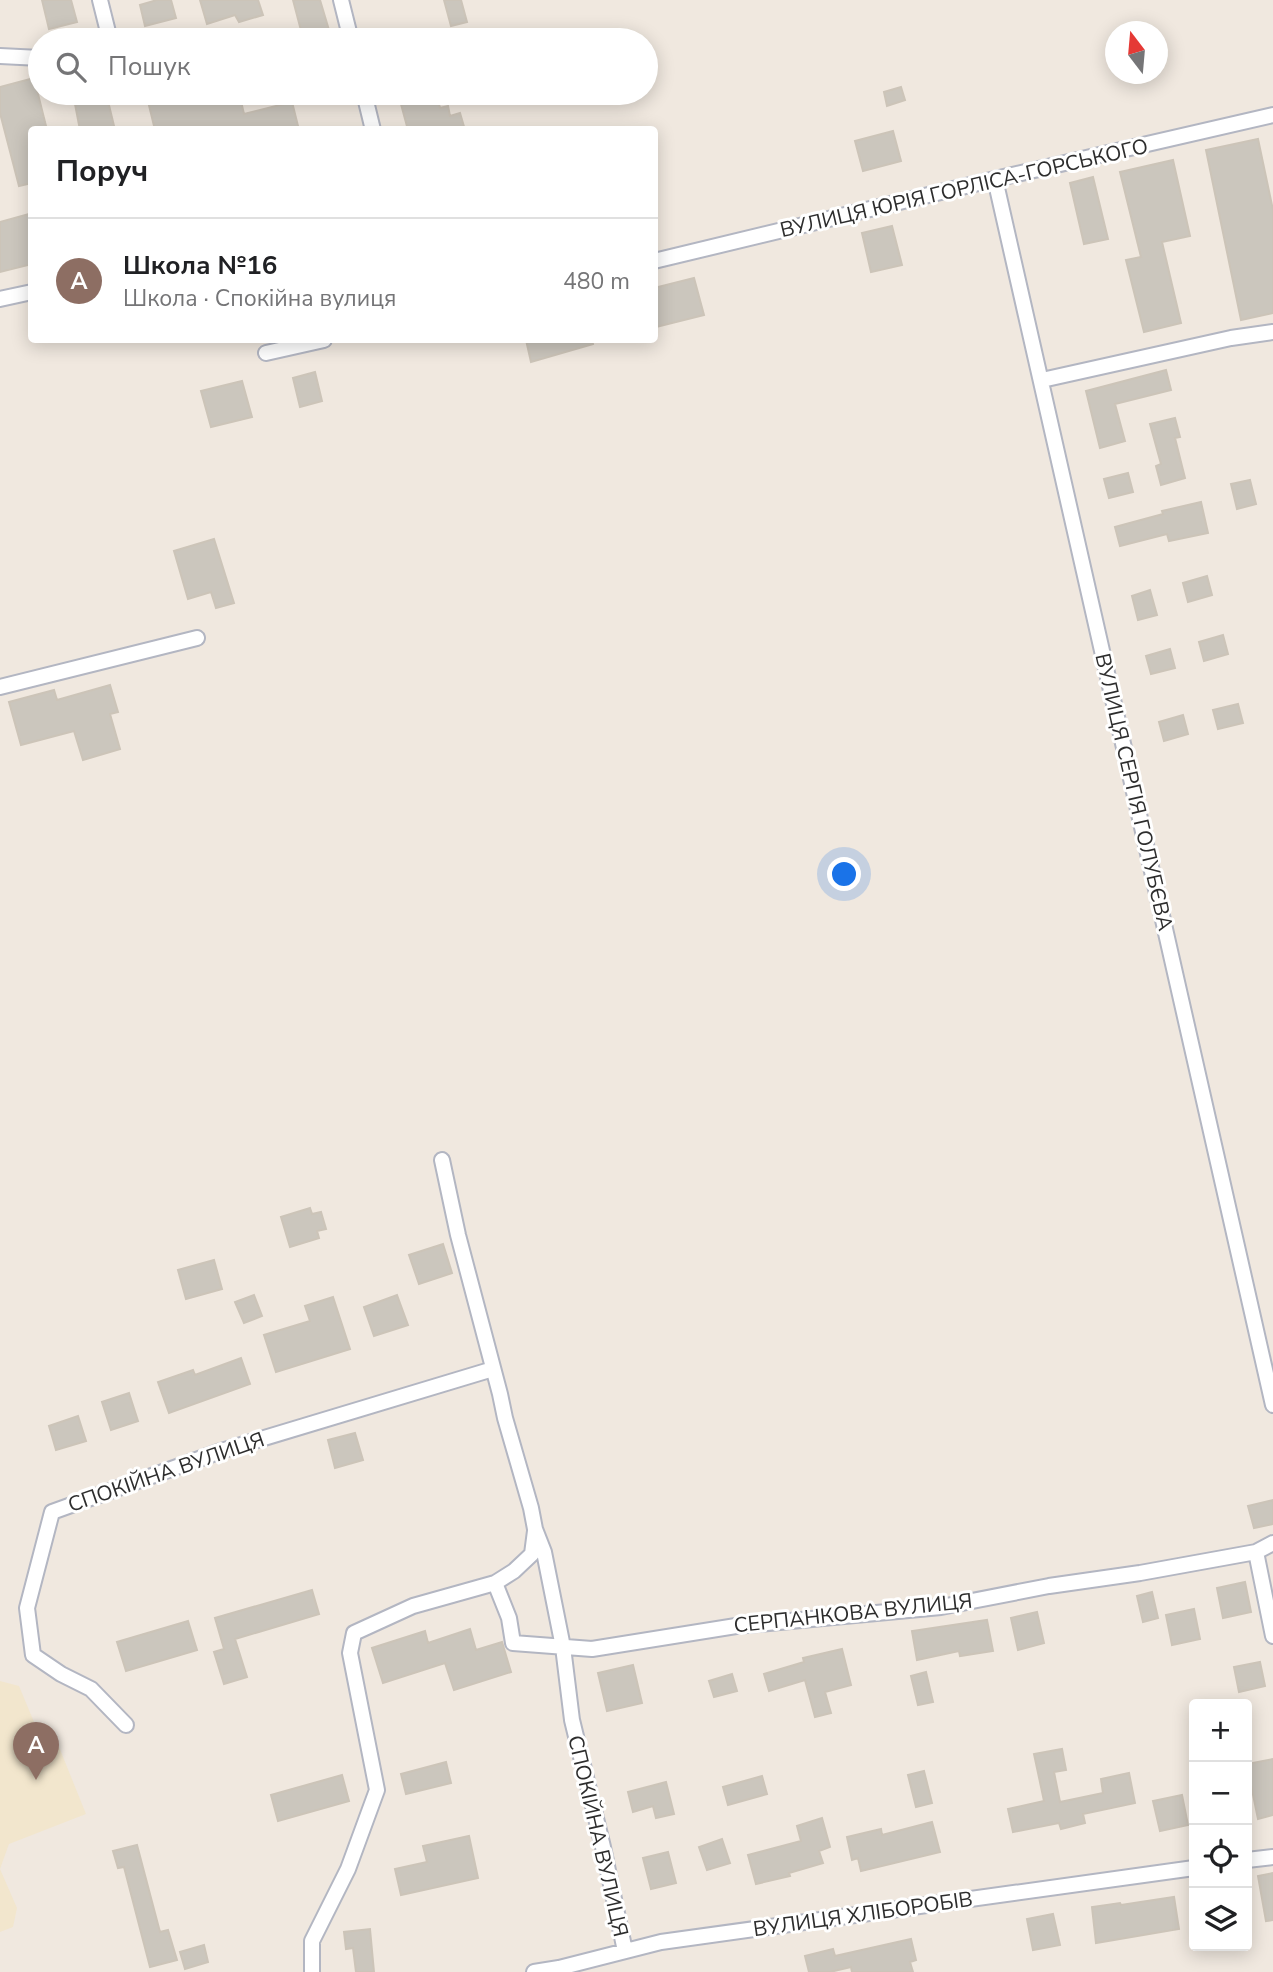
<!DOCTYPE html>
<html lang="uk">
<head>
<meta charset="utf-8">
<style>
  :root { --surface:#fff; --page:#f6f6f6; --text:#202124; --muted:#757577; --line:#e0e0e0; --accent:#b45309 }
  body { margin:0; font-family:"Nunito Sans",sans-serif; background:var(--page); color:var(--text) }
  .controls { position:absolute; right:21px; bottom:21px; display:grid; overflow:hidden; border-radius:7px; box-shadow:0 4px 18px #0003 }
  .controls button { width:63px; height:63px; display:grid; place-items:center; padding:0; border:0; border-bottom:2px solid var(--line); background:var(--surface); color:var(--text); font:35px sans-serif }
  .compass { position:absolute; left:1105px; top:21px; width:63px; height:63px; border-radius:50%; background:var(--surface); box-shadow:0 4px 18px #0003; rotate:344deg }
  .you { position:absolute; left:845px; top:875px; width:24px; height:24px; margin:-18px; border:5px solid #fff; border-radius:50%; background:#1a73e8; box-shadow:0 0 0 10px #1a73e833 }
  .badge { display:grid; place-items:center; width:46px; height:46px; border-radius:50%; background:var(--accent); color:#fff; font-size:23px; font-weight:700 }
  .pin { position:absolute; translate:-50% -58px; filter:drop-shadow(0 2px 4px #0008) }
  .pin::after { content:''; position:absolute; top:37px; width:24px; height:21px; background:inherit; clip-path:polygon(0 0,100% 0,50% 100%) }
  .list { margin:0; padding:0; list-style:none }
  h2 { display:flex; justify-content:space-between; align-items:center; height:91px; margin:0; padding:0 28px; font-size:30px }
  h2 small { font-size:23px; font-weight:400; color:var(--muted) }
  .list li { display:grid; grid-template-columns:46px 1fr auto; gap:21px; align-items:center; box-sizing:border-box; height:126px; padding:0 28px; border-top:2px solid var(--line) }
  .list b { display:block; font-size:26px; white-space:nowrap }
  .list p { margin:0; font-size:23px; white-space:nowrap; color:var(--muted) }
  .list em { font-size:23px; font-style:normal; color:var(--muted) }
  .icon { flex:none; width:38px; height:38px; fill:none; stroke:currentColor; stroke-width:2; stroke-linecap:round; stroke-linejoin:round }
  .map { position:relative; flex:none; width:1273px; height:1972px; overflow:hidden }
  .search { position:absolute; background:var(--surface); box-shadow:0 4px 18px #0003; left:28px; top:28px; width:630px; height:77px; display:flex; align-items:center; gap:18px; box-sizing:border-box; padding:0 24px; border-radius:38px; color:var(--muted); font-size:26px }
  .panel { position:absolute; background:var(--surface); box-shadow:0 4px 18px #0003; left:28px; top:126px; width:630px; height:217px; border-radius:7px }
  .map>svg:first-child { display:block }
  .education { fill:#f2e6cd }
  .building { fill:#cbc6bd; stroke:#ccc4b8; stroke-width:2 }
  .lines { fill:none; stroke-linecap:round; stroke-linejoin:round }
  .minor-casing { stroke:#b3b6c2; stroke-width:18 }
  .minor { stroke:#fff; stroke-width:14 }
  .labels { text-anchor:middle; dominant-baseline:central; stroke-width:6; stroke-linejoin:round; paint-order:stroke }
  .street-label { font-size:21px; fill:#2d2d2d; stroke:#fff }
</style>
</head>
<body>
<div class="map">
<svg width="1273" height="1972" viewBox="0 0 1273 1972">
  <rect width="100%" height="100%" fill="#f0e8df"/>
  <!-- education -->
  <path class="education" d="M0,1681l19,5 25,60 13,-4 29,72 -77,30 -9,25 17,39 -4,19 -13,5z"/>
  <!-- building -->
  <path class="building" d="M42,0h29l6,22 -28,7z
    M157,0h14l5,18 -31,8 -5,-21z
    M200,0h58l5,15 -24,7 -4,-7 -28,9z
    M293,0h27l9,30 -26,8z
    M444,0h17l6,22 -16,4z
    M34,78l13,52h-15v53l-13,3 -19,-73v-26z
    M901,87l4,13 -18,6 -3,-14z
    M146,93h93l5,21 48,-12 7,28h-144z
    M398,93h38l4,15 8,-2 2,10 10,-3 5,17h-57z
    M107,97l8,33h-35l-5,-26z
    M893,131l8,30 -38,10 -8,-30z
    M1258,139l15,71v103l-32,7 -35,-170z
    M1173,160l17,76 -28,6 19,81 -37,9 -18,-72 15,-3 -21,-85z
    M1093,177l15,62 -24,5 -14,-61z
    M29,214l3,10v40l-32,8v-50z
    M892,226l10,39 -31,7 -9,-39z
    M694,278l10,37 -48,12 -2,-8v-31z
    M526,340h66l1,4 -62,18z
    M1166,370l5,20 -56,14 10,37 -25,7 -14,-57z
    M315,372l7,29 -22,6 -7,-29z
    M242,381l10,36 -41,10 -10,-36z
    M1175,418l5,19 -5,1 10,40 -24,7 -5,-19 5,-2 -11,-40z
    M1128,473l5,19 -24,6 -5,-19z
    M1250,480l6,24 -19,5 -6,-25z
    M1201,502l7,31 -39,8 -2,-7 -47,12 -5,-19 48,-13 -1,-3z
    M214,539l20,64 -18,5 -5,-16 -23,7 -14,-48z
    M1207,576l5,19 -24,7 -5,-19z
    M1150,590l7,25 -19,5 -6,-24z
    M1223,635l5,19 -24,7 -5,-19z
    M1170,649l5,19 -24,6 -5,-18z
    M110,685l8,27 -8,2 10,35 -37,11 -9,-29 -53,14 -12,-43 45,-12 3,10z
    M1238,704l5,19 -25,6 -5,-19z
    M1183,715l5,19 -24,7 -5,-19z
    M310,1208l2,6 9,-2 5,17 -9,2 2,7 -29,9 -9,-30z
    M443,1244l9,29 -33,11 -10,-29z
    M214,1260l8,29 -36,10 -8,-29z
    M254,1295l8,21 -18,7 -9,-21z
    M397,1295l11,30 -34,11 -10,-29z
    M333,1297l17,52 -74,23 -12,-37 46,-14 -5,-15z
    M241,1358l9,26 -81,29 -11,-31 35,-12 2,5z
    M129,1393l9,28 -27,9 -9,-28z
    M78,1416l8,25 -30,9 -7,-24z
    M355,1433l8,27 -28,8 -7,-28z
    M1273,1500v24l-19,4 -6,-22z
    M1245,1582l6,30 -28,6 -6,-30z
    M312,1590l7,24 -84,25 12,38 -23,7 -10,-32 10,-3 -9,-31z
    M1152,1592l6,26 -15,4 -6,-26z
    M1194,1609l6,30 -28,6 -6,-30z
    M1037,1612l7,31 -26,7 -7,-32z
    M987,1620l6,31 -33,5 -1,-5 -42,9 -5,-29z
    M188,1621l9,29 -71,21 -9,-29z
    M470,1629l6,21 26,-8 9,30 -57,18 -9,-27 -62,20 -11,-35 53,-17 3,12z
    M842,1649l9,36 -26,7 6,21 -16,4 -10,-37 -36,11 -5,-17 40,-12 -1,-4z
    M1260,1662l5,24 -26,6 -5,-25z
    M633,1665l9,38 -35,8 -9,-38z
    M926,1672l7,30 -15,3 -7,-29z
    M732,1674l5,17 -23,6 -5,-16z
    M1062,1749l4,21 -12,2 6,30 43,-9 -2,-14 28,-6 6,30 -52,11 2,9 -24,6 -2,-6 -46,9 -5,-23 36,-8 -10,-47z
    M1273,1759v56l-15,4 -8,-39h-3v-16z
    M446,1762l5,21 -45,11 -5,-20z
    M924,1771l8,32 -16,4 -8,-32z
    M342,1775l7,26 -71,20 -7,-26z
    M762,1776l5,18 -39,11 -5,-18z
    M666,1782l8,32 -18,4 -3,-12 -20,6 -5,-20z
    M1182,1795l6,30 -28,6 -7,-30z
    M822,1818l8,29 -11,4 4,12 -34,10 1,3 -34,8 -8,-29 53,-14 -4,-15z
    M932,1822l8,30 -79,19 -3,-13 -6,2 -5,-23 34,-8 1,6z
    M469,1836l9,42 -77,17 -6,-26 32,-7 -4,-16z
    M722,1839l8,24 -23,7 -8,-23z
    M137,1845l23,87 8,-2 9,30 -27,7 -26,-100 -6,1 -5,-17z
    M668,1852l8,31 -25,6 -8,-31z
    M1273,1873v47l-7,1 -8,-45z
    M1174,1897l5,32 -83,14 -4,-36 28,-4 1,2z
    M1053,1914l7,31 -27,5 -6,-31z
    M370,1929l4,43h-18l-3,-24 -7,1 -2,-17z
    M911,1939l5,21 -6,2 3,10h-61l-1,-5 -21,5h-21l-4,-16 28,-7 2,7z
    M204,1945l4,17 -23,7 -5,-17z"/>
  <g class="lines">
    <!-- minor casing -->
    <g class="minor-casing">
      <path id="minor" d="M100,0l10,40
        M341,0l10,40
        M0,56l40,2
        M364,93l9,37
        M995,179l278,1226
        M654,261l341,-82 278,-64
        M0,299l32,-7
        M266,353l58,-13
        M1042,380l189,-42 42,-6
        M0,687l197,-49
        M442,1160l16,75 42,159 5,24 26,90 4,21 9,23 19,95 9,73 31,127 22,104
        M1256,1552l17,84
        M495,1583l14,35 4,25 79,6 144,-23 205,-19 108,-21 91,-13 116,-21 17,-9
        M126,1725l-35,-36 -30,-15 -28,-19 -6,-47 25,-96 169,-61 272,-82
        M1247,1860l26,-3
        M312,1972v-31l36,-72 29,-79 -27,-137 4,-20 59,-27 82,-23 19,-12 18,-17 3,-23
        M534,1972l25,-4 102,-26 533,-74"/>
    </g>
    <!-- minor -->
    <use href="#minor" class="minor"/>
  </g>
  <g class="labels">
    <!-- street labels -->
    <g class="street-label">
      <text transform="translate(964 188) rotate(-13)">ВУЛИЦЯ ЮРІЯ ГОРЛІСА-ГОРСЬКОГО</text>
      <text transform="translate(1134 792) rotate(77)">ВУЛИЦЯ СЕРГІЯ ГОЛУБЄВА</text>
      <text transform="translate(166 1472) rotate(-19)">СПОКІЙНА ВУЛИЦЯ</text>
      <text transform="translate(853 1613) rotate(-6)">СЕРПАНКОВА ВУЛИЦЯ</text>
      <text transform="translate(598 1836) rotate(77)">СПОКІЙНА ВУЛИЦЯ</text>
      <text transform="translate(863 1914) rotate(-8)">ВУЛИЦЯ ХЛІБОРОБІВ</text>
    </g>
  </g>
</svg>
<div class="controls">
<button>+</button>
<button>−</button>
<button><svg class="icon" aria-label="locate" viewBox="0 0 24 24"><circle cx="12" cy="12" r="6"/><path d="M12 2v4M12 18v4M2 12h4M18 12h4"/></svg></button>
<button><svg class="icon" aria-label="layers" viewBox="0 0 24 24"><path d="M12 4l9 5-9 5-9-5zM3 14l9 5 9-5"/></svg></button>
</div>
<svg class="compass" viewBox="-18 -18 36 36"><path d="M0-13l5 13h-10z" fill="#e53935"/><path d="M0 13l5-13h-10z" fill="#757577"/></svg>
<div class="you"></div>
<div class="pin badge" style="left:36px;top:1780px;background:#8d6e63">A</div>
<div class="search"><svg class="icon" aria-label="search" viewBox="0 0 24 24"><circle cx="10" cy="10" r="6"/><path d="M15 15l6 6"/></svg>Пошук</div>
<section class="panel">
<h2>Поруч<small></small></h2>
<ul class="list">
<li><span class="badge" style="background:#8d6e63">A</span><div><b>Школа №16</b><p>Школа · Спокійна вулиця</p></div><em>480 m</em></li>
</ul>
</section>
</div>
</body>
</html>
